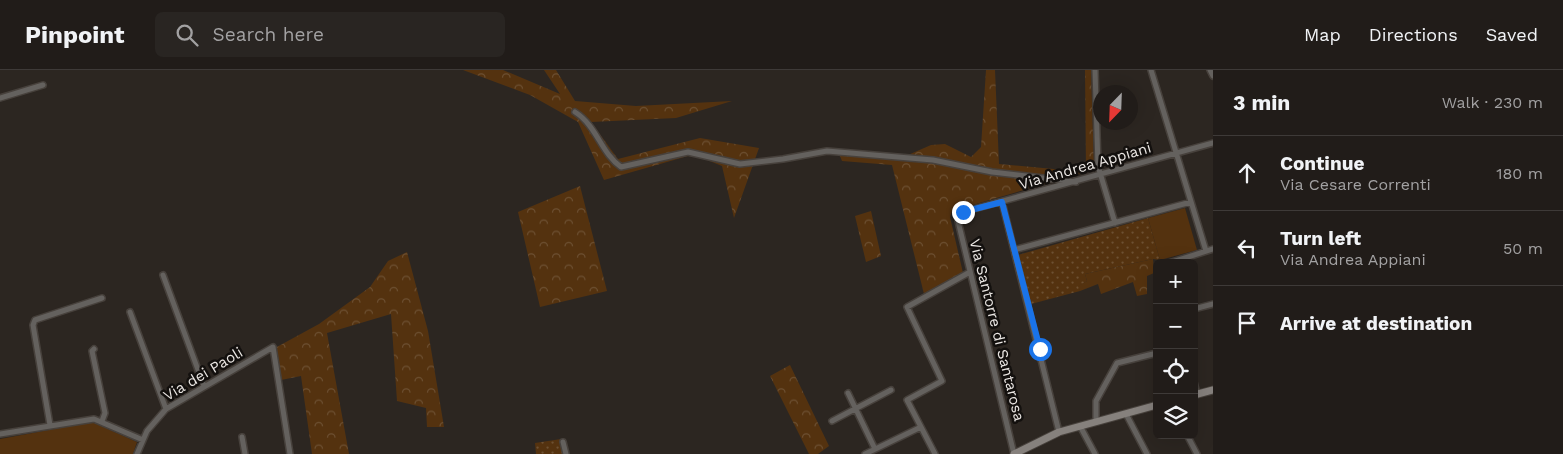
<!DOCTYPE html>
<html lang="en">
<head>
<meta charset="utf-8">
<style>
  :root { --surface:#211c19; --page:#292522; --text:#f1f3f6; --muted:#a2a1a2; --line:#3e3a38 }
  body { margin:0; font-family:"Work Sans",sans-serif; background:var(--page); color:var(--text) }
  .controls { position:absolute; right:15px; bottom:15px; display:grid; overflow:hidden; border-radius:8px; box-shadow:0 5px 20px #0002 }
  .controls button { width:45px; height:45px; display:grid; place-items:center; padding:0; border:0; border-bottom:1px solid var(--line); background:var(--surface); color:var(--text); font:25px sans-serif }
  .compass { position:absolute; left:1093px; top:15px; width:45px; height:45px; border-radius:50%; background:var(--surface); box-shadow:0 5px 20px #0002; rotate:203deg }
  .stop { position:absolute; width:15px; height:15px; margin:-11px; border:4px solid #1a73e8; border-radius:50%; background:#fff }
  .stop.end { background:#1a73e8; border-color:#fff; box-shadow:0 1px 5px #0008 }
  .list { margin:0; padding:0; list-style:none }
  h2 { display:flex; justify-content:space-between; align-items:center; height:65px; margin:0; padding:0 20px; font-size:21px }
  h2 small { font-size:16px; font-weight:400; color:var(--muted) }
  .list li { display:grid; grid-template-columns:32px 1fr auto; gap:15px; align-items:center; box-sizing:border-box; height:75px; padding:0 20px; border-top:1px solid var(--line) }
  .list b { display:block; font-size:19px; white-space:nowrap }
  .list p { margin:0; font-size:16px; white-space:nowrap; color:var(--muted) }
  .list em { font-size:16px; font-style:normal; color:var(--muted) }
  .icon { flex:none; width:28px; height:28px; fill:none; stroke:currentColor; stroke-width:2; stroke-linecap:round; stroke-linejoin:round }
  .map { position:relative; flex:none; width:1213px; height:384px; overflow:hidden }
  header { display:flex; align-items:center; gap:30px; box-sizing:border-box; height:70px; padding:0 25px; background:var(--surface); border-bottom:1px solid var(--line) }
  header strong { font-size:24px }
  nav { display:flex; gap:28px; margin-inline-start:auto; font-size:18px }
  .search { width:350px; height:45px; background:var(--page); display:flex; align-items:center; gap:12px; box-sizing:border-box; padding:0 18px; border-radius:8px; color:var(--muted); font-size:19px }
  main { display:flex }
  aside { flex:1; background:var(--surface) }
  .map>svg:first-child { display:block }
  .grass { fill:url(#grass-dots) }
  .forest { fill:url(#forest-crowns) }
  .park { fill:#54320f }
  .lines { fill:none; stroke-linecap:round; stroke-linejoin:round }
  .street-casing { stroke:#47413c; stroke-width:8 }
  .secondary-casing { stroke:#47413c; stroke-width:9 }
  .street { stroke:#64615e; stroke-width:5 }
  .secondary { stroke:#86817d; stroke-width:7 }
  .route { stroke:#1a73e8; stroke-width:6 }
  .labels { text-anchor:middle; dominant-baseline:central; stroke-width:5; stroke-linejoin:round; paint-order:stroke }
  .street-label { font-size:15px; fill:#ebe7e4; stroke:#13100e }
</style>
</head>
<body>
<header>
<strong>Pinpoint</strong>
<div class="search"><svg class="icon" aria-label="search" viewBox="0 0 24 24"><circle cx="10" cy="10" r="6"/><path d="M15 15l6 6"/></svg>Search here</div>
<nav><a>Map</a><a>Directions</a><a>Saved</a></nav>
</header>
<main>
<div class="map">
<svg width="1213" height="384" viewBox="0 0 1213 384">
  <defs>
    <pattern id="grass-dots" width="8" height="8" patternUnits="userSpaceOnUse" patternTransform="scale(1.25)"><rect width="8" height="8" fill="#54320f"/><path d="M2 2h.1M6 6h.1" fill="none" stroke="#6d5032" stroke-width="1.8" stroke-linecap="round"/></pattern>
    <pattern id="forest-crowns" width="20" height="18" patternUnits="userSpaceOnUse" patternTransform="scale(1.25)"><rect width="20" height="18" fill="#54320f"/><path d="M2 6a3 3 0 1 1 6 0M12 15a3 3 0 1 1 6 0" fill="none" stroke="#6d5032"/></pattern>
  </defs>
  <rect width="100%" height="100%" fill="#2c2621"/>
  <!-- grass -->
  <path class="grass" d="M1148,148l12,42 -7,-1 -68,15 2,7 -8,5 1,5 -49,13 -13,-49z
    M561,369l4,15h-29l-1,-11z"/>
  <!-- forest -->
  <path class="forest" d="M463,0h40l57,24 -16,-24h12l19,31 61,5 96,-5 -56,17 -85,4 27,37 82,-21 59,10 -25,70 -12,-52 -20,-8 -14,-2 -84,24 -26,-58 -48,-27z
    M986,0h9l4,94 87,8 -1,-102h6l3,98 -8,4 -134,39 -2,6 13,56 -39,21 -32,-129 -50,-4 -4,-10 49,6 21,-2 23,-10 14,-1 26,13 10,-10z
    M580,116l27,105 -67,16 -22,-95z
    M871,141l10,45 -15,6 -11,-46z
    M407,182l21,79 16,96h-17l-1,-19 -29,-7 -6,-87 -64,19 22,121h-37l-11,-78 -20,4 -6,-32 44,-24 51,-37 18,-26z
    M1153,189l1,14 -7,3v18l-10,2 -4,-14 -32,12 -3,-10 -18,7 -2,-5 9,-5 -2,-7z
    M790,295l39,81 -11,8h-9l-39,-78z"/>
  <!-- park -->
  <path class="park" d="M1185,138l12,42 -37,10 -12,-42z
    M92,352l45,20 -4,12h-133v-15z"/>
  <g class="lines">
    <!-- street casing -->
    <g class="street-casing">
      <path id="street" d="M1095,0l3,96 17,57
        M1151,0l55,181
        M1210,0l3,6
        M0,28l43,-13
        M575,42c22,14 26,41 46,55l67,-15 52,12 43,-5 44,-8 106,9 59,12 84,10
        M1002,132l57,230
        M1014,180l177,-48
        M1169,193l44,-14
        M163,205l41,111
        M1194,239l19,-5
        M130,242l36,97
        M94,279l-2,2 13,62 -3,8
        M1194,312l3,12
        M848,323l27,56
        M1126,344l21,40
        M832,351l59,-31
        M1096,352v-21l21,-38 40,-10
        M50,355l-17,-100 2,-5 67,-22
        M1080,356l15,28
        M0,364l94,-15 49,21
        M1187,365l10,19
        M242,367l3,17
        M563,372l3,12
        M137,384l10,-23 19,-22 107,-62 17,107
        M865,384l56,-27
        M935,384l-28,-54 35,-19 -35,-74 63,-35
        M1014,384l-56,-233 5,-9 250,-69"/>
    </g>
    <!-- secondary casing -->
    <g class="secondary-casing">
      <path id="secondary" d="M1194,325l19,-5
        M1014,384l45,-22 98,-27"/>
    </g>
    <!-- street -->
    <use href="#street" class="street"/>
    <!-- secondary -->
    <use href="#secondary" class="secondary"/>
  </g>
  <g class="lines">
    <!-- route -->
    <path class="route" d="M963,142l39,-10 38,147"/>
  </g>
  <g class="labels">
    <!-- street labels -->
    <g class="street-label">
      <text transform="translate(1085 96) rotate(-16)">Via Andrea Appiani</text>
      <text transform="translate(997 260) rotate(76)">Via Santorre di Santarosa</text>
      <text transform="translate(203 304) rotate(-31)">Via dei Paoli</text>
    </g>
  </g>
</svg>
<div class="controls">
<button>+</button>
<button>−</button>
<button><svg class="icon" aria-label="locate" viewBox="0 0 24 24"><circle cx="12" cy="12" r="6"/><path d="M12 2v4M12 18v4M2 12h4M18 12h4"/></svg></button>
<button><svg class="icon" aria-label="layers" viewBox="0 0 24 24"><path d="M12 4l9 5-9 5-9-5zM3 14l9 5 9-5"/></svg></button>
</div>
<svg class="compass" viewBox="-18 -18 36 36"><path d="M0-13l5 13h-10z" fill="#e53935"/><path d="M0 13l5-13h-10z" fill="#a2a1a2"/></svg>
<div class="stop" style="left:1040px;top:279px"></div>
<div class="stop end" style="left:963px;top:142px"></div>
</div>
<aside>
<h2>3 min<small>Walk · 230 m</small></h2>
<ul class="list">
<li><svg class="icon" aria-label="ahead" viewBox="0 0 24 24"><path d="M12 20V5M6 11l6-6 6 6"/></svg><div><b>Continue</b><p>Via Cesare Correnti</p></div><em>180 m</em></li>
<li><svg class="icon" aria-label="left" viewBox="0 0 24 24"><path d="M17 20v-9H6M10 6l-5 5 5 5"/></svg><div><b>Turn left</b><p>Via Andrea Appiani</p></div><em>50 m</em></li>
<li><svg class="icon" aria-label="arrive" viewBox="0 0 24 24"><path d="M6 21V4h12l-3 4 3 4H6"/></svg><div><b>Arrive at destination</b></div></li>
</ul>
</aside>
</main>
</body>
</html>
